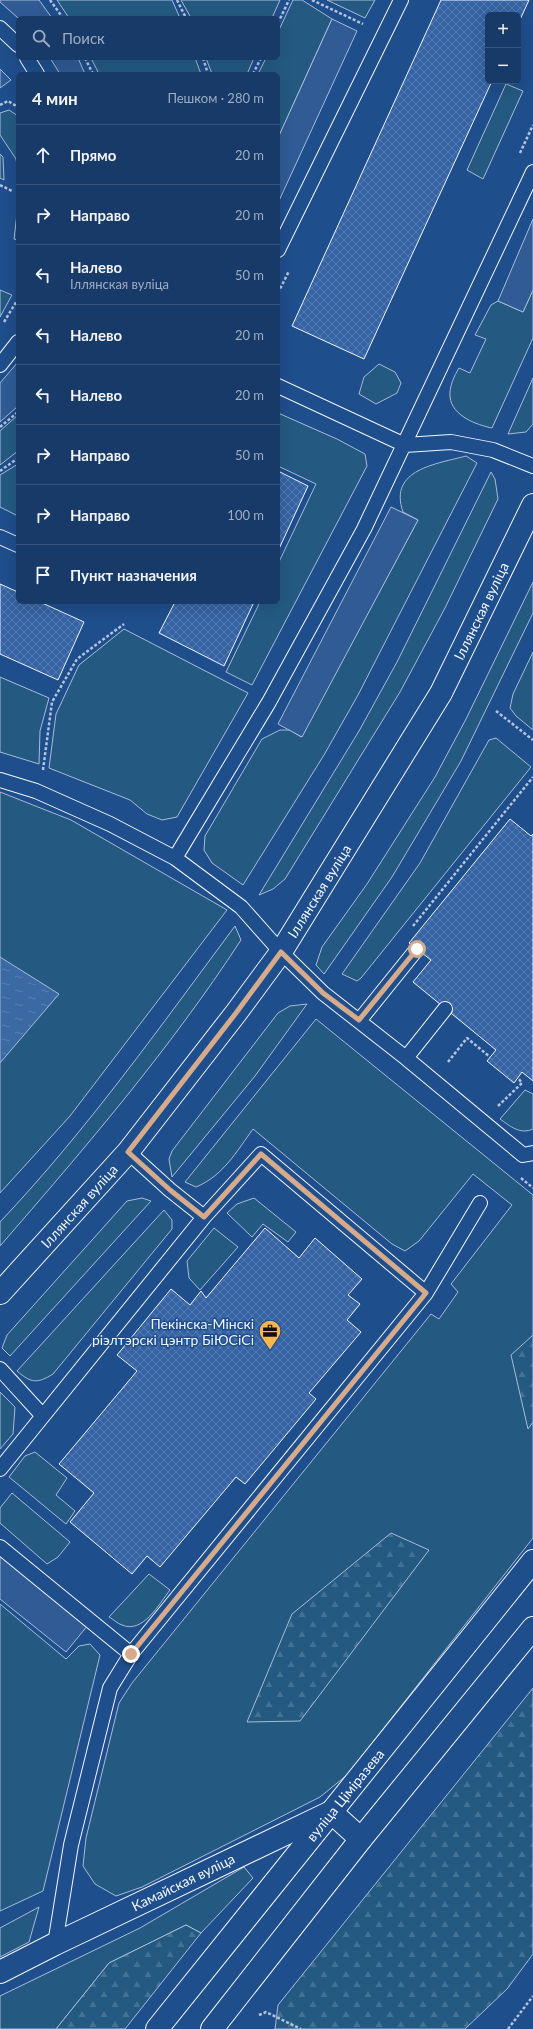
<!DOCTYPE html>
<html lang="ru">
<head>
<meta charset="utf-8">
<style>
  :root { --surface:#173a69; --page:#20416f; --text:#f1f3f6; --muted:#9eadc0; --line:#36547d }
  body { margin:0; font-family:Lato,sans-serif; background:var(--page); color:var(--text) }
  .controls { position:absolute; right:12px; top:12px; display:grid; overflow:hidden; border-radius:6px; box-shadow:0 4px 16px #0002 }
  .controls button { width:36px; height:36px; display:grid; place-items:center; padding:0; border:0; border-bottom:1px solid var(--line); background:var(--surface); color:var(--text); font:20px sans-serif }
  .stop { position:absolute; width:12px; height:12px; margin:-9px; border:3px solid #d6ab8b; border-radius:50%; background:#fff }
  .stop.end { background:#d6ab8b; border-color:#fff; box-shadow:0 1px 4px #0008 }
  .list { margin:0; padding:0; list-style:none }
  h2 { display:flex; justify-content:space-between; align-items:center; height:52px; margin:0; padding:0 16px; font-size:17px }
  h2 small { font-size:13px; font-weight:400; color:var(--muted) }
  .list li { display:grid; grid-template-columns:26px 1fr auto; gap:12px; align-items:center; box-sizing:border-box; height:60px; padding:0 16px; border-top:1px solid var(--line) }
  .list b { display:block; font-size:15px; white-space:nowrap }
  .list p { margin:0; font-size:13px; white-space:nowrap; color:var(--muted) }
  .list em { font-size:13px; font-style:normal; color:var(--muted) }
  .icon { flex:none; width:22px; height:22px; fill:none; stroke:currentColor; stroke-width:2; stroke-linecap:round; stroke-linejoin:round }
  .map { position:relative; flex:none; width:533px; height:2029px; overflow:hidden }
  .search { position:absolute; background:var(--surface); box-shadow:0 4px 16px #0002; left:16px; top:16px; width:264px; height:44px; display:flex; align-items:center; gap:10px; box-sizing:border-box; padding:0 14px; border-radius:6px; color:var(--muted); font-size:15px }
  .panel { position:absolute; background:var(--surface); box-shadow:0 4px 16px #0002; left:16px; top:72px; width:264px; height:532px; border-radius:6px }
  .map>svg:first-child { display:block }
  .grass { fill:#245a82; stroke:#a8bbd7 }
  .forest { fill:url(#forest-firs); stroke:#a8bbd7 }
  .parking { fill:#305b95; stroke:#a8bbd7 }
  .water { fill:url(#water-ripples); stroke:#a8bbd7 }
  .building { fill:url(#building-cross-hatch); stroke:#f2f6ff }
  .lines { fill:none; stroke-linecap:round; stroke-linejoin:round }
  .lane-casing { stroke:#f2f6ff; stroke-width:16 }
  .secondary-casing { stroke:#f2f6ff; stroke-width:24 }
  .primary-casing { stroke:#f2f6ff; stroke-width:24 }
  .path { stroke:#b3c4dc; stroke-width:2.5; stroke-dasharray:3 2; stroke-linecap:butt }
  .lane { stroke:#1f4e8c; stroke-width:14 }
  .secondary { stroke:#1f4e8c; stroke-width:22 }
  .primary { stroke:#1f4e8c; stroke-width:22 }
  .route { stroke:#d6ab8b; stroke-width:5 }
  .labels { text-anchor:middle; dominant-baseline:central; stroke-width:3; stroke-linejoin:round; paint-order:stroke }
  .street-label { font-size:14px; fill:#f2f6ff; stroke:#1f4e8c }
  .poi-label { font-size:14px; fill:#f2f6ff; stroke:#1f4e8c; text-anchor:end }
</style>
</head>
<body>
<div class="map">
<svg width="533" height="2029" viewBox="0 0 533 2029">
  <defs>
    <pattern id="forest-firs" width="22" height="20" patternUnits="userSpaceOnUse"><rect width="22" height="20" fill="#245a82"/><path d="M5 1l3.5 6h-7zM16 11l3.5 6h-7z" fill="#447295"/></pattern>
    <pattern id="water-ripples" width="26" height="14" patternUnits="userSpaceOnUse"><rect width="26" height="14" fill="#3b69a3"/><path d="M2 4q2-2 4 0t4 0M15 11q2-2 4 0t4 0" fill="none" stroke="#587fb1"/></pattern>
    <pattern id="building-cross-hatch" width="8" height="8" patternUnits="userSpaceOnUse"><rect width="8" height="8" fill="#3563a3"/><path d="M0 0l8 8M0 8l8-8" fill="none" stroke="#537ab1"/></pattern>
  </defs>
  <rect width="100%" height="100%" fill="#1f4e8c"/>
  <!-- grass -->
  <path class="grass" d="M57,0h115l8,18h-111z
    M181,0h99l-8,18h-81z
    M293,0h9l30,19 -54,119v-64h-20l8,-16h12v-26z
    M327,0h48l-10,18z
    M91,58h104l6,16h-102z
    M206,58h48l-7,16h-35z
    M506,84l17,7 -40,88 -16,-9z
    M9,110l9,6v55l-2,-12 -16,-24v-22z
    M0,154l3,3 1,23 -4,-2z
    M18,205v35l-4,-1z
    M0,290l12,5 -12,22z
    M533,290v48l-41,90c-15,-3 -40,-12 -42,-31 -1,-10 4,-21 9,-29l11,5 16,-34 -11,-4 16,-30 7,-4 25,11z
    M379,364l16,8 6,11 -4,10 -21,11 -17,-10 5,-17z
    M533,378v46l-7,8 -18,2z
    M278,413l59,26 28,15 2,12 -115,219 -26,-13 34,-70h18v-38l38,-80 -38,-18z
    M18,415v36l-18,14v-34z
    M466,456l11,7 -119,232 -34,60 -81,130 -31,-22 -8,-13 1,-14 57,-97 18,-9h10l11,7 117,-217 -15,-8c-15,-43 34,-48 63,-56z
    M18,464v52l-18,-9v-32z
    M491,472l4,7 3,20 -53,109 -45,84 -115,187 -12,10 -14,6 100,-164 38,-69z
    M533,582v31l-72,148 -69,116 -68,97 -8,-9 6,-18 45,-63 68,-107 31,-58z
    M124,629l124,64 -71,124 -15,3 -15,-6 -17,-14 -81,-32 7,-54 23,-49z
    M533,652v78l-17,-14 -6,-8 3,-14z
    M0,677l49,21 -9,33 -1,33 -39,-12z
    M496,738l35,29 -170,211 -4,3 -15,-7 78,-111 69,-123z
    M0,792l71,28 156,90 -157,206 -70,77z
    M235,926l6,14c-71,109 -156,208 -241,306v-24c87,-92 160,-195 235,-296z
    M307,1004l-52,72 -83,101 -3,-18 3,-8 106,-138 12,-7z
    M316,1019l217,176v343l-186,237 -27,22 -178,90 -26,9 -21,-12 -12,-18 3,-28 33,-135 13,-20 299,-369 8,5 19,-27 -7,-8 61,-79 -39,-31 -54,67 -14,10 -13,-7 -139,-115c-16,22 -30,47 -57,58l-11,-5z
    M525,1090l8,4v35c-13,6 -23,-3 -33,-10z
    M142,1198l9,3 -141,155 -8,-8 5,-13 120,-134z
    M254,1198l42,34 -8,10 -25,-18 -11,13 -25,-24 10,-9z
    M164,1210l8,10v9l-119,145c-16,10 -22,9 -36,-3z
    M214,1228l24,19 -38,43 -11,-12 -2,-17z
    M0,1392l15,15 -2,27 -13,15z
    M35,1452l32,26 -11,17 19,16 -9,13 -57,-47 16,-21z
    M12,1493l58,49 -12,15 -11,7 -47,-41v-15z
    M149,1574l21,16c-11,14 -27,44 -48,35 -4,-1 -9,-6 -13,-8z
    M0,1604l66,55 13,-13 11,-2 10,11 -57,236 -43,20z
    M244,1867l9,11 -52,55 -15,-8 -77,38 -53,66h-56v-33l140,-68z
    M39,1907l-10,35 -29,15v-29z"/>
  <!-- forest -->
  <path class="forest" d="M533,1335v87l-5,7 -17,-74z
    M391,1533l38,17 -129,171 -53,1 45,-108z
    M533,1688v266l-26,35 -42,40h-190l3,-24z
    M186,1925l15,8 -76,96h-69l53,-66z"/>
  <!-- parking -->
  <path class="parking" d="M0,0h39l13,18h-34l-18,-16z
    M332,19l25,12 -79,172v-65z
    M50,58h28l7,16h-25z
    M0,69l11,11 -11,8z
    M533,219v71l-10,22 -25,-11z
    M18,362v44l-18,16v-39z
    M391,507l27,13 -116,217 -24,-13z
    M0,1554l88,71 -22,27 -66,-53z"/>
  <!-- water -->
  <path class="water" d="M0,957l59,37 -59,69z"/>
  <!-- building -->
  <path class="building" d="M441,0h88l-11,24v-9h-30v66h4l-128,278 -72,-33z
    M278,471l30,15 -30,65z
    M0,584l18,8v10h22l44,20 -26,58 -58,-26z
    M175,602h79l-30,64 -65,-33z
    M510,819l21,17 2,-2v247l-11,-9 -8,11 -27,-22 9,-11 -83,-68 18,-22 -22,-17z
    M265,1228l34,30 16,-20 47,41 -14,16 12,9 -13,16 14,12 -52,61 7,6 -71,85 -9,-7 -76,90 -13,-11 -15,18 -62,-52 24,-29 -35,-29 78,-93 -20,-16 54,-66 19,16 11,-14 5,7z"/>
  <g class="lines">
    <!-- lane casing -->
    <g class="lane-casing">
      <path id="lane" d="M0,28l18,17
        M27,58l10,16
        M278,250l123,-250
        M0,365l18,-23
        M278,386l127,59 46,-3 42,8 40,16
        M0,537l18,8
        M0,780l36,11 74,33 65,34 66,49 40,45 42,41 83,65 117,97 10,-2
        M175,858l94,-156 95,-173 169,-357
        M359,1021l58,-72
        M406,1058l39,-49
        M128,1152l42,38 34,27
        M426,1293l54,-90
        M0,1369l42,46
        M0,1469l204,-252 57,-63 165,139 -295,361 -131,-107
        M55,1944l16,-99 39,-157 21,-34"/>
    </g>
    <!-- secondary casing -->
    <g class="secondary-casing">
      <path id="secondary" d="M0,1293l128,-141 108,-139 45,-61 160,-259 92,-188
        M0,1972l55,-28 276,-132 30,27"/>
    </g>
    <!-- primary casing -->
    <g class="primary-casing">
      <path id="primary" d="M157,2029l376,-468
        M212,2029l149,-190 172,-211"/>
    </g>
    <!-- path -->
    <path class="path" d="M50,0l13,18
      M177,0l9,18
      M312,0l51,24
      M278,23l11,-23
      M85,58l8,16
      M203,58l5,16
      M253,74l8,-16
      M0,105l8,-4 10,6
      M520,153l13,-28
      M0,185l12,6
      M278,293l11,-22
      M4,322l14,-23
      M0,427l18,-15
      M0,471l18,-13
      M496,711l37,29
      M43,770l9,-68 25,-43 47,-35
      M413,926l120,-149
      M448,1062l19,-24 23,19
      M498,1106l24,-23 -4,-5
      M521,1178l12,10
      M259,2015l7,-3 35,17
      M508,2029l25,-33"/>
    <!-- lane -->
    <use href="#lane" class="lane"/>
    <!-- secondary -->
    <use href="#secondary" class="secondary"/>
    <!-- primary -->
    <use href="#primary" class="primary"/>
  </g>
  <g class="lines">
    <!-- route -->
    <path class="route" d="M131,1654l295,-361 -165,-139 -57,63 -34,-27 -42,-38 108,-139 45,-61 42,41 36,27 58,-71"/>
  </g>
  <!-- icons -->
  <defs>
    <g id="office-pin" transform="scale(1.15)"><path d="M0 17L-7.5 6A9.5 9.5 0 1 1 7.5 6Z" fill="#ffb74d" stroke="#1f4e8c"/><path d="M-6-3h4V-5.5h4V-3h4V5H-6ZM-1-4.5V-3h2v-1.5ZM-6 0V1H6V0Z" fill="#111"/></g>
  </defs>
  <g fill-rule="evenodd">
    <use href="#office-pin" x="270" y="1331"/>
  </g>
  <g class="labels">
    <!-- street labels -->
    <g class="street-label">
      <text transform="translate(481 611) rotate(-64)">Іллянская вуліца</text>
      <text transform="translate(319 891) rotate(-58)">Іллянская вуліца</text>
      <text transform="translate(79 1206) rotate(-48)">Іллянская вуліца</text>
      <text transform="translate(345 1795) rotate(-51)">вуліца Ціміразева</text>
      <text transform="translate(183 1882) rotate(-26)">Камайская вуліца</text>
    </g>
    <!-- poi labels -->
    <g class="poi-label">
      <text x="254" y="1323">Пекінска-Мінскі<tspan x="254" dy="16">ріэлтэрскі цэнтр БіЮСіСі</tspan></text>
    </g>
  </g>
</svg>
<div class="controls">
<button>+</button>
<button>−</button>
</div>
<div class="stop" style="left:417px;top:949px"></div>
<div class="stop end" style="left:131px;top:1654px"></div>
<div class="search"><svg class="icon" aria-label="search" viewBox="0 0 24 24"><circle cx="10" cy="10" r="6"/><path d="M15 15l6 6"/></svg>Поиск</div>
<section class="panel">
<h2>4 мин<small>Пешком · 280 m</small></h2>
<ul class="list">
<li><svg class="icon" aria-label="ahead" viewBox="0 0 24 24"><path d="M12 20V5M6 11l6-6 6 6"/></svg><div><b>Прямо</b></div><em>20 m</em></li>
<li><svg class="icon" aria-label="right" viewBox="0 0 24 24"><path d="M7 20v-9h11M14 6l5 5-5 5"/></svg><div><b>Направо</b></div><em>20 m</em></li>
<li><svg class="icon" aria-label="left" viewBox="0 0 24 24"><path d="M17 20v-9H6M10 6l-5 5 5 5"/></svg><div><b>Налево</b><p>Іллянская вуліца</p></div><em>50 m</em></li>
<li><svg class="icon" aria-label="left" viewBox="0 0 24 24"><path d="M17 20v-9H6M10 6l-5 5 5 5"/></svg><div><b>Налево</b></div><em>20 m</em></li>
<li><svg class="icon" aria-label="left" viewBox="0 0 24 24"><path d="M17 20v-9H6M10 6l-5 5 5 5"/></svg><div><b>Налево</b></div><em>20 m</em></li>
<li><svg class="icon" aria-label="right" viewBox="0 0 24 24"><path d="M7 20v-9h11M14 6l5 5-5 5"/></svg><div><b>Направо</b></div><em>50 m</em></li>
<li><svg class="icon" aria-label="right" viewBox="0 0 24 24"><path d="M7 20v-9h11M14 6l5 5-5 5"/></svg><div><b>Направо</b></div><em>100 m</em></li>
<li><svg class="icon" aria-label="arrive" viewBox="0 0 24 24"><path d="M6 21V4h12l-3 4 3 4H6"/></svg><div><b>Пункт назначения</b></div></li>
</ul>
</section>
</div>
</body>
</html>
